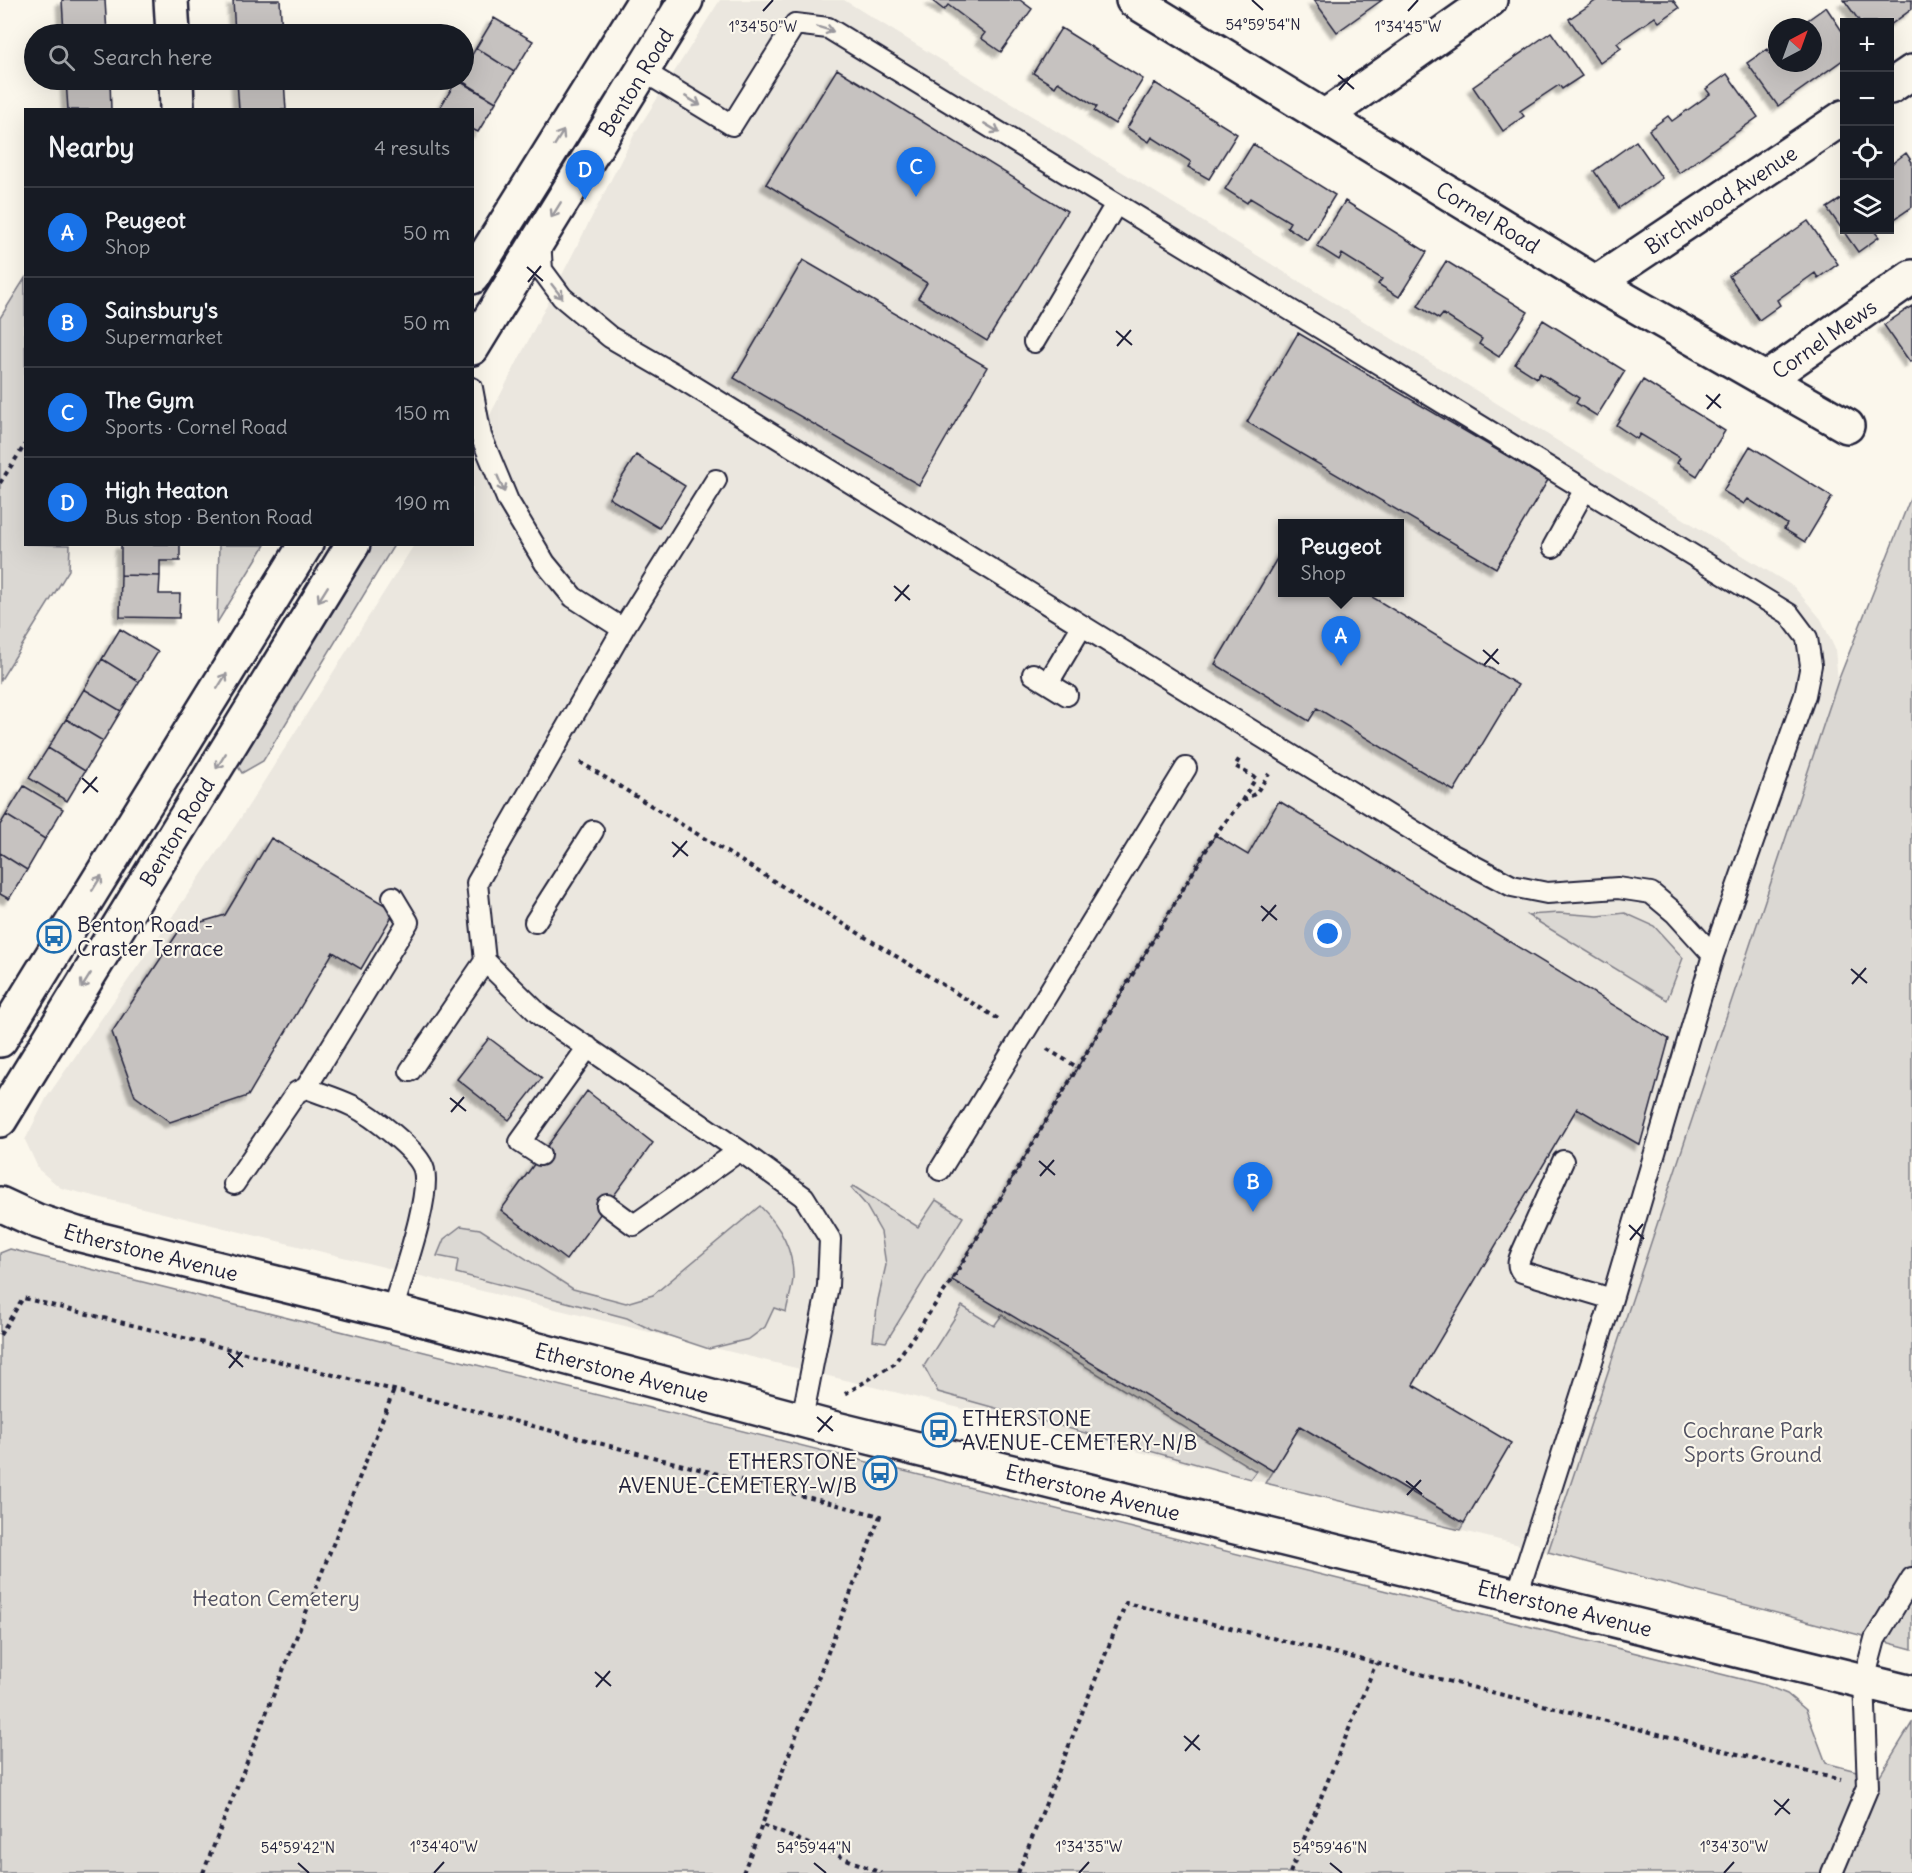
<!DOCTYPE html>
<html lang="en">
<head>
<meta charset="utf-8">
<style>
  :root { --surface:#171b24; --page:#242831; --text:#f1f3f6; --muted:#9ea1a6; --line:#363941; --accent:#1a73e8 }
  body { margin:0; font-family:Delius,sans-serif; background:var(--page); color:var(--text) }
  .controls { position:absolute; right:18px; top:18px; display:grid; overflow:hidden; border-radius:0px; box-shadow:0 6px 24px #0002 }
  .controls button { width:54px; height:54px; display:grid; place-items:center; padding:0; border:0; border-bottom:2px solid var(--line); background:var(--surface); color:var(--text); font:30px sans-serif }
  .compass { position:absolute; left:1768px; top:18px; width:54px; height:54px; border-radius:50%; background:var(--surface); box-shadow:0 6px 24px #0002; rotate:41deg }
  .you { position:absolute; left:1328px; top:934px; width:21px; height:21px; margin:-15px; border:4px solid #fff; border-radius:50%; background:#1a73e8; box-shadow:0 0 0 9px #1a73e833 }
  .badge { display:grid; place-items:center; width:39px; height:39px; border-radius:50%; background:var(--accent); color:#fff; font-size:20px; font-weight:700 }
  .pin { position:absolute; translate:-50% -50px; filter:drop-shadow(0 2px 3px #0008) }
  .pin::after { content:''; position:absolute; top:32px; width:21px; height:18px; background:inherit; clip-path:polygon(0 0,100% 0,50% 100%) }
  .popup { position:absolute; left:1278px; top:519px; width:126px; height:78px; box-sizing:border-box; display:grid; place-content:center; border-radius:0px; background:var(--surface); filter:drop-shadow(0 2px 4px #0005); font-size:20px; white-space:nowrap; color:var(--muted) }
  .popup b { font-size:22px; color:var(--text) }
  .popup::after { content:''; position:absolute; left:50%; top:100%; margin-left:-12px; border:12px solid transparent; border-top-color:var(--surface) }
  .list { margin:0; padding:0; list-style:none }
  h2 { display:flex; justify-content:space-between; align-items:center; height:78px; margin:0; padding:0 24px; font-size:26px }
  h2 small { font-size:20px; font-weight:400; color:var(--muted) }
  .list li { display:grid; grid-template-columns:39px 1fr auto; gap:18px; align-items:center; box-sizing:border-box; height:90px; padding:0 24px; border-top:2px solid var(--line) }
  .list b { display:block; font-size:22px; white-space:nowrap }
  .list p { margin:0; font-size:20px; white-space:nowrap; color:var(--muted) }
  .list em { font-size:20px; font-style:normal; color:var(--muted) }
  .icon { flex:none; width:33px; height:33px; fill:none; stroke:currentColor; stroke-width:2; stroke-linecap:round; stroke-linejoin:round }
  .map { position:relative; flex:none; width:1912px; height:1873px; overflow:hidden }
  .search { position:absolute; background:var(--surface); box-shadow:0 6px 24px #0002; left:24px; top:24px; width:450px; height:66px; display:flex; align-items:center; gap:15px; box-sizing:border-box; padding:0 21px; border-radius:33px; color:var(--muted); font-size:22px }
  .panel { position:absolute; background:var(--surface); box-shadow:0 6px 24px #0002; left:24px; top:108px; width:450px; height:438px; border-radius:0px }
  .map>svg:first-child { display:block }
  .built { fill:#ebe7df; fill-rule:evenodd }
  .green { fill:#dbd8d3; stroke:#7e7d87; stroke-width:1.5 }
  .building { fill:#c6c2c0; stroke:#22223b; stroke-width:1.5; filter:url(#shadow) }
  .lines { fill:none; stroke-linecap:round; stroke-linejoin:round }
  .lane-casing { stroke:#22223b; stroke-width:24 }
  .street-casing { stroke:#22223b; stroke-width:38 }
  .secondary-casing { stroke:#22223b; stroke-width:38 }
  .primary-casing { stroke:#22223b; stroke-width:38 }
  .path { stroke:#22223b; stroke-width:4; stroke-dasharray:4.5 4.5; stroke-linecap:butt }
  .lane { stroke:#fbf7ec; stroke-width:20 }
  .street { stroke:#fbf7ec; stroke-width:33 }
  .secondary { stroke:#fbf7ec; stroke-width:33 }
  .primary { stroke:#fbf7ec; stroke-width:33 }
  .oneway { stroke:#99979c }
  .ticks { fill:none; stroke:#22223b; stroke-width:2 }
  .labels { text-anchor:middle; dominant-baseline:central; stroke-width:4.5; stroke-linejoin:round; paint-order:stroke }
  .street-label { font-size:21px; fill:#22223b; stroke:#fbf7ec }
  .poi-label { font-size:21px; fill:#22223b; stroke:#fbf7ec; text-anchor:start }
  .park-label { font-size:21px; fill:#505061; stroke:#fbf7ec }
  .ticks-label { font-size:15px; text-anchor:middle; fill:#22223b; stroke:#fbf7ec; stroke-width:4.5; stroke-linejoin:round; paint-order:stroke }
</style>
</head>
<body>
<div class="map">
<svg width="1912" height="1873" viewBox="0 0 1912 1873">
  <defs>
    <filter id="shadow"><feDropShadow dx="-5.5" dy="5.5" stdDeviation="1.5" flood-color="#0004"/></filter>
  </defs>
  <rect width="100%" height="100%" fill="#fbf7ec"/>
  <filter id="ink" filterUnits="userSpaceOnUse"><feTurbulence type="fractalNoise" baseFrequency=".0167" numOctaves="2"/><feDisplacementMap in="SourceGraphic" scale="12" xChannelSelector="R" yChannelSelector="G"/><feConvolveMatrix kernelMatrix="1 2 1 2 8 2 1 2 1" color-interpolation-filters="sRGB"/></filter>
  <g filter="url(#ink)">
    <!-- built -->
    <path class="built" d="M720,0h124l950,587 27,32 14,30 3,32 -290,871 -1487,-364 -22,-18 -14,-30 22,-43 193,-278 174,-274 58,-1 1,-96 161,-313zM1282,524h118v68h-118z"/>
    <!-- green -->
    <path class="green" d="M25,278l1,266 44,1 -1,25 -69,111v-363z
      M1912,494v1155l-364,-97 290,-871z
      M219,545h46l-48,78z
      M371,545h23l-131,216 -21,12 -5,-8z
      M1559,913l39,3 27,-3 29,13 29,32 -16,42 -140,-85z
      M853,1186l65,41 18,-27 27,17 -77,125 -13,-2 5,-40 8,-35 -5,-33 -16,-28 -14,-16z
      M760,1206c19,19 34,44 33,73 -1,11 -5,22 -7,33l-12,-4 -9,19 -16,12 -40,10 -57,-19 -25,-12 -171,-45 2,-13 -21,-4 7,-17 17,-13 19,3 93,60 53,14 27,-8z
      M10,1249l1755,436 22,9 19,16 20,53 53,14 33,-54v144l-3,6h-1909v-620z
      M962,1306l32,20 8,-11 254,156 -6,8 -312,-87 -14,-26z
      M1300,1426l164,97 -4,7 -195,-47z"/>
    <!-- building -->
    <path class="building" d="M62,0h43l2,34h-43z
      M233,0h47l2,34h-47z
      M931,0h89l12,9 -31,43 -20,-14 4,-5 -37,-28 -4,5z
      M1314,0h68l-45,32z
      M1597,0h76l6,8 -20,14 -4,-5 -38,26 4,5 -21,15 -31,-44z
      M1844,0h68v9l-22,16v-3h-30z
      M1826,7l18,27v25l-66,47 -31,-43 20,-14 3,5 7,-5v14h36v-36h-5l-3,-5z
      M494,18l39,23 -19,31 -38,-24z
      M1061,28l82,51 -28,45 -21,-13 3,-4 -39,-25 -3,5 -22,-14z
      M1551,32l31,44 -20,13 -3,-4 -39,26 4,5 -21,15 -30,-44z
      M476,48l38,24 -18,30 -36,-22h4v-11z
      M837,69l230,142 -80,130 -69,-43 9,-15 -161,-99z
      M1727,74l31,43 -79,56 -30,-43 19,-14 4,5 38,-27 -4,-5z
      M66,80h44l1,30h-43z
      M237,80h47l2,30h-47z
      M457,80l39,22 -18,30 -6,-3v-19l-33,-1z
      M1155,83l82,51 -28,45 -21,-12 3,-5 -39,-25 -3,5 -22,-14z
      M1636,141l26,37 -43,30 -25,-37z
      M1253,144l82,51 -28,45 -20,-13 3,-5 -40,-24 -3,5 -22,-14z
      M1906,153l6,9v45l-22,15v-57z
      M1844,197v33h35l-4,2 4,5 -21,15 -31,-44z
      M1345,201l82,51 -28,45 -21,-13 4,-5 -40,-25 -3,6 -22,-14z
      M1808,221l30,43 -20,14 -3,-5 -38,27 3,5 -21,15 -30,-44z
      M803,260l184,107 -68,118 -185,-107z
      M1446,261l82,51 -29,45 -20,-13 3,-5 -39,-25 -4,5 -21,-13z
      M1912,306v54l-2,2 -26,-37z
      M1543,320l82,51 -28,45 -21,-13 3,-5 -39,-25 -3,5 -22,-14z
      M1298,333l250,147 -52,88 -249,-146z
      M1643,380l82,51 -28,45 -20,-13 3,-5 -40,-24 -3,5 -21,-14z
      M1750,446l82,51 -27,45 -21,-13 3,-5 -39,-25 -4,5 -21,-13z
      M636,455l49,31 -26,42 -50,-30z
      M121,544h59v17h-20v15l-39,-1z
      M1282,550v42h82l154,93 -64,106 -137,-83 -8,13 -94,-57z
      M121,575l39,1 -1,18h21l-1,24 -59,-1z
      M120,629l38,23 -19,30 -37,-23z
      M102,659l37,23 -18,29 -37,-22z
      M84,689l37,22 -18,30 -37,-22z
      M66,719l37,22 -18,30 -37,-23z
      M48,748l37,23 -18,30 -38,-23z
      M24,786l39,23 -18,30 -39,-24z
      M1279,801l390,238 -29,106 -63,-37 -164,277 98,58 -47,80 -164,-97 -27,45 -321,-191 263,-445 33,20z
      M6,815l39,24 -18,31 -27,-17v-28z
      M271,838l124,73 -34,58 -28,-17 -85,144 -78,26 -35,-26 -23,-64 69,-104 44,-13z
      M0,853l27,17 -18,29 -9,-5z
      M489,1038l53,40 -33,42 -52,-41z
      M587,1091l66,52 -87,117 -65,-50z"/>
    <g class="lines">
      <!-- lane casing -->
      <g class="lane-casing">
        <path id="lane" d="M643,71l89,54 63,-101 33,4 961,586 18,24 4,27 -6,30 -92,260 -101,344 -95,296
          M540,240l2,30 20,27 48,40 64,37 265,163 512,317 61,32 35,7 71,-5 33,5 24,20 38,42
          M1034,342l82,-138
          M472,388l9,48 27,65 37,62 28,34 50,32
          M716,480l-93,149 -146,254 8,78 56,55 205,139 58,42 26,42 -2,47 -26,133
          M1553,547l32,-58
          M1033,674l34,21
          M1048,683l34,-57
          M535,922l58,-91
          M410,1071l75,-110
          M306,1088l102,-166 -15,-25
          M540,1155l-20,-13 68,-95
          M1563,1161l-42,94c-3,7 -4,11 1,17l90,27
          M940,1170l246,-402
          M234,1184l63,-92 9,-4c16,6 33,11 47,18 18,9 66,45 71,64 7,29 -23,109 -32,142
          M607,1205l27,20 105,-74
          M1832,1873l36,-86 -4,-107 11,-41 37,-61"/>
      </g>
      <!-- street casing -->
      <g class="street-casing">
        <g id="street">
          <path d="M171,0l2,34"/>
          <path id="s1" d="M1133,0l463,283 251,143"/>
          <path d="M176,80l1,29"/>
          <path d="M1890,87l22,-15"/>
          <path d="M1324,117l166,-117"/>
          <path id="s2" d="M1596,283l248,-166"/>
          <path id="s3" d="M1765,380l147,-103"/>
        </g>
      </g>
      <!-- secondary casing -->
      <g class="secondary-casing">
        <g id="secondary">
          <path id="s4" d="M0,1204l37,17 40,13 337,83 410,109 1088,267"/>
        </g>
      </g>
      <!-- primary casing -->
      <g class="primary-casing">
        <g id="primary">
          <path d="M472,277l173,-277"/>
          <path id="s5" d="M472,348l214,-348"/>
          <path d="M0,1040l306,-496"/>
          <path id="s6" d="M0,1120l353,-576"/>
        </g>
      </g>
      <!-- path -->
      <path class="path" d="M0,483l26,-40
        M580,762l420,258
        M1243,801l13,-8 13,-19
        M1047,1049l30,18
        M0,1335l23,-37 371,92 486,126 -118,309 119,48
        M845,1394l49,-30 58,-84 263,-445 26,-33 15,-24 -21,-12 6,-10
        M203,1873l191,-483
        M743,1873l19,-48
        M1018,1873l108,-270 250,60 465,117
        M1290,1873l86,-210"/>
      <!-- lane -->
      <use href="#lane" class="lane"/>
      <!-- street -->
      <use href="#street" class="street"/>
      <!-- secondary -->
      <use href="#secondary" class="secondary"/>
      <!-- primary -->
      <use href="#primary" class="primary"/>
    </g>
    <!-- one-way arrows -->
    <defs><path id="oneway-shaft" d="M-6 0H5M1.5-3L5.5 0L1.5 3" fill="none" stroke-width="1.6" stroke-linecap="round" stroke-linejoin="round" transform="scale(1.5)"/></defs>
    <g class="oneway">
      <use href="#oneway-shaft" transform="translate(825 29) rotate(17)"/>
      <use href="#oneway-shaft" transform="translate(693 101) rotate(31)"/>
      <use href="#oneway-shaft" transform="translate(992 128) rotate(31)"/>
      <use href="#oneway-shaft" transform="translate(559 138) rotate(-58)"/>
      <use href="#oneway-shaft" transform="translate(556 210) rotate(122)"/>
      <use href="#oneway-shaft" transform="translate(557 291) rotate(52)"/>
      <use href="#oneway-shaft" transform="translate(501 484) rotate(67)"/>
      <use href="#oneway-shaft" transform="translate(323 594) rotate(122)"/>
      <use href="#oneway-shaft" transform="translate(222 681) rotate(-58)"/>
      <use href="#oneway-shaft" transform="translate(221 761) rotate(122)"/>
      <use href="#oneway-shaft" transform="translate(97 883) rotate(-58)"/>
      <use href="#oneway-shaft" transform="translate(86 981) rotate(122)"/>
    </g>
  </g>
  <!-- ticks -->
  <path class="ticks" d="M1252,0l11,10M763,11l10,-11M1408,11l10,-11M1338,75l16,14M1339,90l14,-16M527,267l16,14M528,282l13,-16M1116,331l16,14M1117,346l14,-16M1706,395l15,13M1707,409l13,-15M894,586l16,14M895,601l14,-16M1483,650l16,14M1484,665l14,-16M82,778l16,14M83,793l14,-16M672,842l16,14M673,857l14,-16M1261,906l16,14M1262,921l14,-16M1851,969l16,14M1852,984l14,-16M450,1098l16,13M451,1112l13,-15M1039,1161l16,14M1040,1176l14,-16M1629,1225l15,14M1630,1240l13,-16M228,1353l15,14M229,1368l13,-16M817,1417l16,14M818,1432l14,-16M1406,1481l16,13M1407,1495l14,-15M595,1672l16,14M596,1687l14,-16M1184,1736l16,14M1185,1751l14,-16M1774,1800l16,14M1775,1815l14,-16M298,1863l11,10M814,1863l12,10M1330,1863l12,10M434,1873l10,-11M1079,1873l10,-11M1724,1873l10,-11"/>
  <!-- icons -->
  <defs>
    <g id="bus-ring" transform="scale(1.725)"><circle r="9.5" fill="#fbf7ec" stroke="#1f6fb2" stroke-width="1.5"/><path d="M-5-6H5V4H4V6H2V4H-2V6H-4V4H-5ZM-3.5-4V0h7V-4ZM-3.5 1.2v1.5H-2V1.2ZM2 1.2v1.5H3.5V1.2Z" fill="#1f6fb2"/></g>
  </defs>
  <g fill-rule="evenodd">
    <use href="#bus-ring" x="54" y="936"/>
    <use href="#bus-ring" x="939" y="1430"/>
    <use href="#bus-ring" x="880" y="1473"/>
  </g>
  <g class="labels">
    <!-- street labels -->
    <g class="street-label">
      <text stroke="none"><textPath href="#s5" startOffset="312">Benton Road</textPath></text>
      <text stroke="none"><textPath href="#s2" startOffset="150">Birchwood Avenue</textPath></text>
      <text stroke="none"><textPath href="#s1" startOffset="416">Cornel Road</textPath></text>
      <text stroke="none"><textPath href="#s3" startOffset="72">Cornel Mews</textPath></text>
      <text stroke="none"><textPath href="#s6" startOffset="338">Benton Road</textPath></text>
      <text stroke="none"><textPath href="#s4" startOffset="159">Etherstone Avenue</textPath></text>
      <text stroke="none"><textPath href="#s4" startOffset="645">Etherstone Avenue</textPath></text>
      <text stroke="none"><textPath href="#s4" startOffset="1131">Etherstone Avenue</textPath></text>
      <text stroke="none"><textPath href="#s4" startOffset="1617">Etherstone Avenue</textPath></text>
    </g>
    <!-- poi labels -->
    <g class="poi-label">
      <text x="77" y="924">Benton Road -<tspan x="77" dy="24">Craster Terrace</tspan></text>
      <text x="962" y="1418">ETHERSTONE<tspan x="962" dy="24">AVENUE-CEMETERY-N/B</tspan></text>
      <text x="857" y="1461" text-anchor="end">ETHERSTONE<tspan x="857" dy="24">AVENUE-CEMETERY-W/B</tspan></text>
    </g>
    <!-- park labels -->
    <g class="park-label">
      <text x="1753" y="1430">Cochrane Park<tspan x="1753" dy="24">Sports Ground</tspan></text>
      <text x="276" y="1598">Heaton Cemetery</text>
    </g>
  </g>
  <g class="ticks-label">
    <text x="1263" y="30">54°59'54"N</text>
    <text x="763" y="32">1°34'50"W</text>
    <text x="1408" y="32">1°34'45"W</text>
    <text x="444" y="1852">1°34'40"W</text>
    <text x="1089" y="1852">1°34'35"W</text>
    <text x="1734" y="1852">1°34'30"W</text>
    <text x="298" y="1853">54°59'42"N</text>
    <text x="814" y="1853">54°59'44"N</text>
    <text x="1330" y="1853">54°59'46"N</text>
  </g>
</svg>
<div class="controls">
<button>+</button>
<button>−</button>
<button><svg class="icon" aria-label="locate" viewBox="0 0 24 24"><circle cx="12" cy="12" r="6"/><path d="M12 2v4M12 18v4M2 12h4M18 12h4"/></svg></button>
<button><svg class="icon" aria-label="layers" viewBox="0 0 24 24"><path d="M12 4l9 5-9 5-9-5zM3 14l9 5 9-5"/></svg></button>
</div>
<svg class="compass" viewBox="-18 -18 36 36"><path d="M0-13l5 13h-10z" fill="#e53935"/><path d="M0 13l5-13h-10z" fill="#9ea1a6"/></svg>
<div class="you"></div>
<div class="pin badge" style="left:1341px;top:666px">A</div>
<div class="popup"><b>Peugeot</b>Shop</div>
<div class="pin badge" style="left:1253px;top:1212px">B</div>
<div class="pin badge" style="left:916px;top:197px">C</div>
<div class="pin badge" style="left:585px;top:200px">D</div>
<div class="search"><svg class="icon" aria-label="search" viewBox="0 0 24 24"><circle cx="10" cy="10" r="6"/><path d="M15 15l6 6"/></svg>Search here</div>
<section class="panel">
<h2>Nearby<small>4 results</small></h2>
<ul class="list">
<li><span class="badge">A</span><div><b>Peugeot</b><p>Shop</p></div><em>50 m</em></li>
<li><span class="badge">B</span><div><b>Sainsbury's</b><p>Supermarket</p></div><em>50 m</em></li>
<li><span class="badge">C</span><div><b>The Gym</b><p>Sports · Cornel Road</p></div><em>150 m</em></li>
<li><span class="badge">D</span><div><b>High Heaton</b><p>Bus stop · Benton Road</p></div><em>190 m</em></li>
</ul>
</section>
</div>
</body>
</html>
